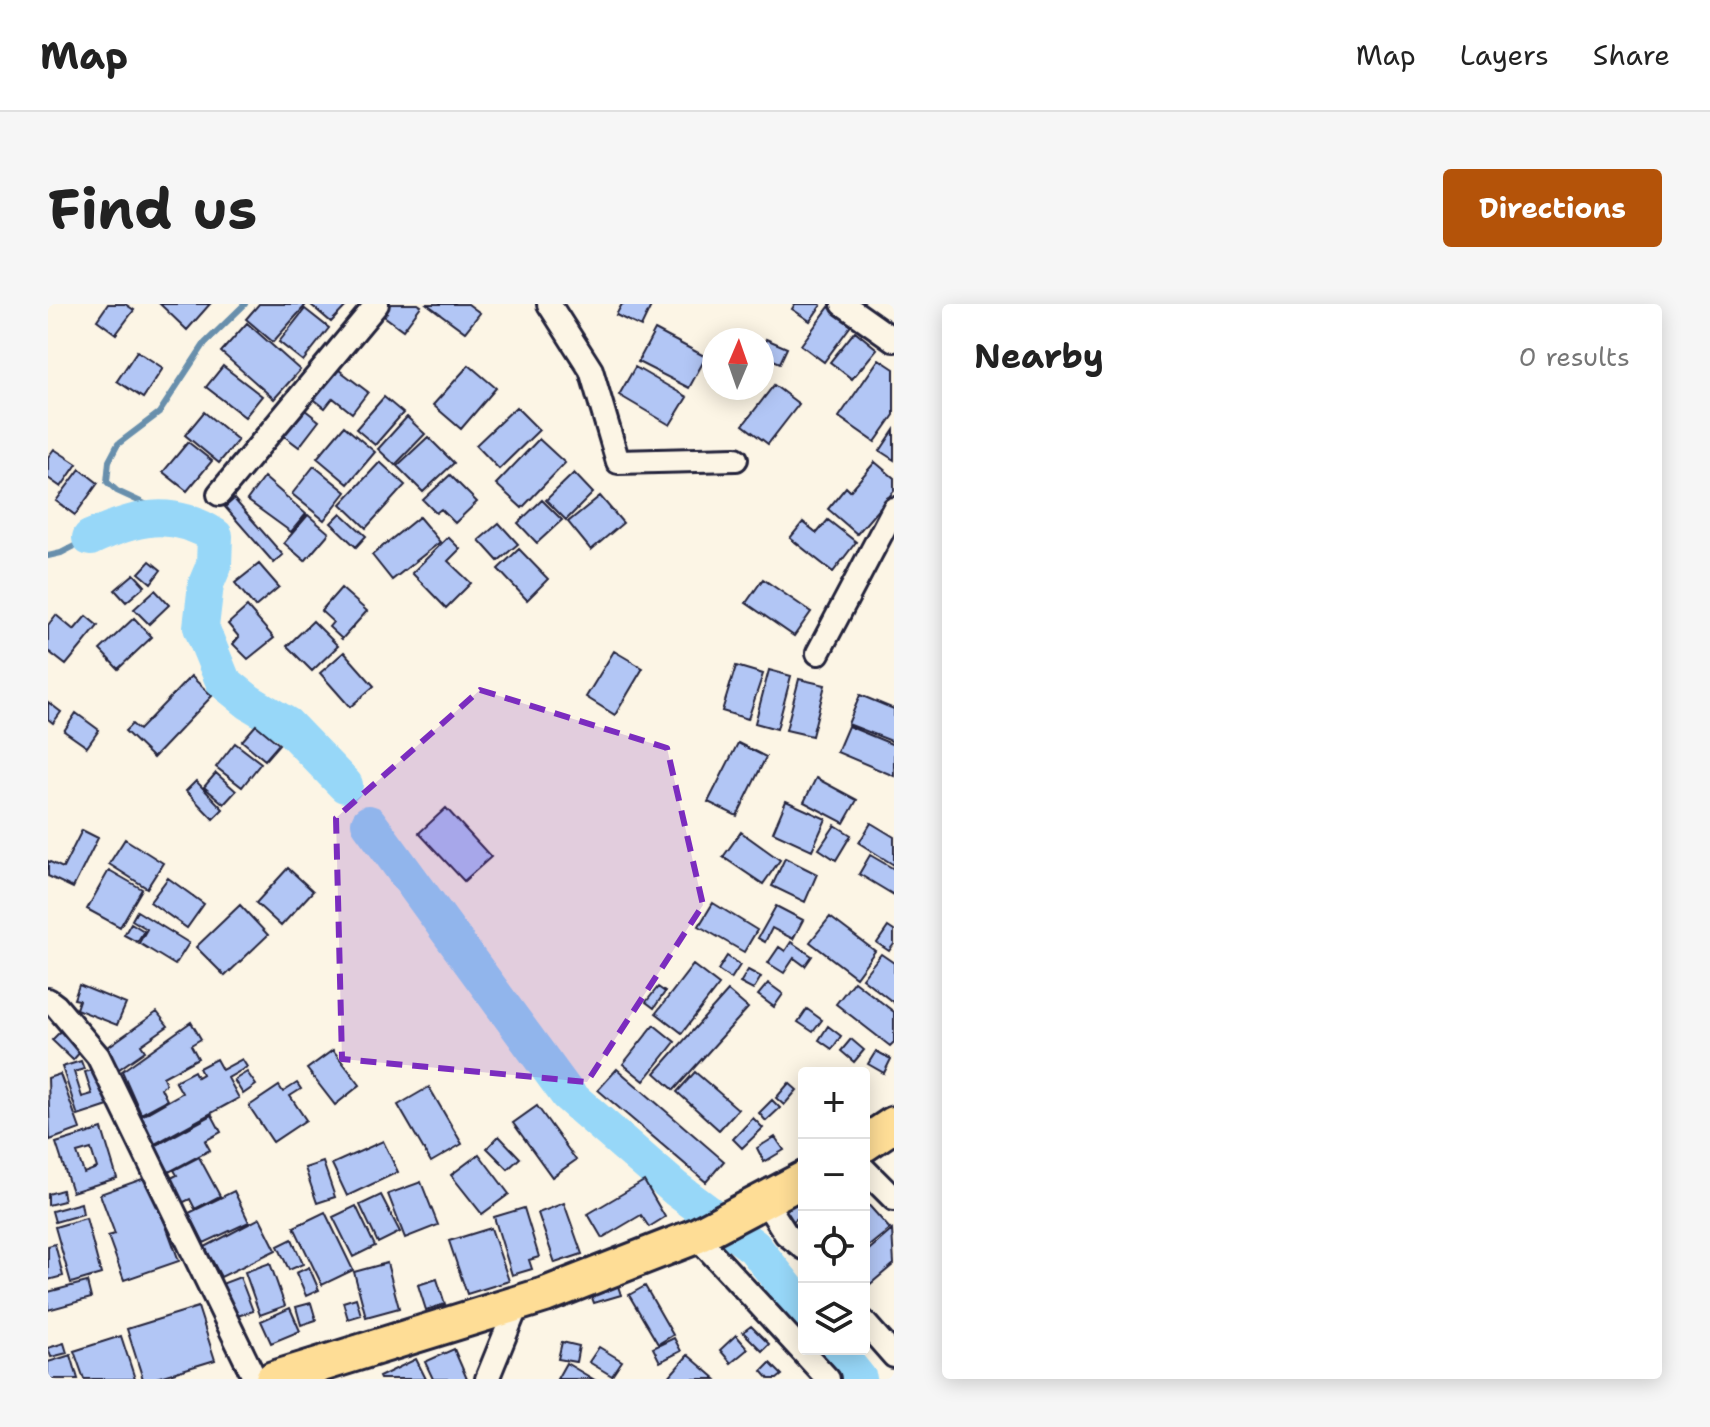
<!DOCTYPE html>
<html lang="en">
<head>
<meta charset="utf-8">
<style>
  :root { --surface:#fff; --page:#f6f6f6; --text:#222; --muted:#767676; --line:#e0e0e0; --accent:#b45309 }
  body { margin:0; font-family:"Shantell Sans",sans-serif; background:var(--page); color:var(--text) }
  .controls { position:absolute; right:24px; bottom:24px; display:grid; overflow:hidden; border-radius:8px; box-shadow:0 4px 20px #0003 }
  .controls button { width:72px; height:72px; display:grid; place-items:center; padding:0; border:0; border-bottom:2px solid var(--line); background:var(--surface); color:var(--text); font:40px sans-serif }
  .compass { position:absolute; left:654px; top:24px; width:72px; height:72px; border-radius:50%; background:var(--surface); box-shadow:0 4px 20px #0003; rotate:2deg }
  .list { margin:0; padding:0; list-style:none }
  h2 { display:flex; justify-content:space-between; align-items:center; height:104px; margin:0; padding:0 32px; font-size:34px }
  h2 small { font-size:26px; font-weight:400; color:var(--muted) }
  .icon { flex:none; width:44px; height:44px; fill:none; stroke:currentColor; stroke-width:2; stroke-linecap:round; stroke-linejoin:round }
  .map { position:relative; flex:none; width:846px; height:1075px; overflow:hidden; border-radius:8px }
  header { display:flex; align-items:center; gap:48px; box-sizing:border-box; height:112px; padding:0 40px; background:var(--surface); border-bottom:2px solid var(--line) }
  header strong { font-size:38px }
  nav { display:flex; gap:44px; margin-inline-start:auto; font-size:28px }
  .intro { display:flex; align-items:center; justify-content:space-between; box-sizing:border-box; height:192px; padding:0 48px }
  h1 { margin:0; font-size:56px }
  .button { padding:20px 36px; border-radius:8px; background:var(--accent); color:#fff; font-size:28px; font-weight:700 }
  main { display:flex; gap:48px; padding:0 48px }
  aside { flex:1; background:var(--surface); border-radius:8px; box-shadow:0 4px 20px #0003 }
  .map>svg:first-child { display:block }
  .lines { fill:none; stroke-linecap:round; stroke-linejoin:round }
  .stream { stroke:#688fac; stroke-width:6 }
  .river { stroke:#97d7f8; stroke-width:36 }
  .building { fill:#b2c6f5; stroke:#22223b; stroke-width:2; fill-rule:evenodd }
  .minor-casing { stroke:#22223b; stroke-width:28 }
  .primary-casing { stroke:#22223b; stroke-width:40 }
  .minor { stroke:#fcf5e5; stroke-width:22 }
  .primary { stroke:#fedd96; stroke-width:34 }
  .marked { fill:#7b2cbf; fill-opacity:0.2; stroke:#7b2cbf; stroke-width:6; stroke-dasharray:16 10; stroke-linejoin:round }
</style>
</head>
<body>
<header>
<strong>Map</strong>
<nav><a>Map</a><a>Layers</a><a>Share</a></nav>
</header>
<div class="intro"><h1>Find us</h1><a class="button">Directions</a></div>
<main>
<div class="map">
<svg width="846" height="1075" viewBox="0 0 846 1075">
  <rect width="100%" height="100%" fill="#fcf5e5"/>
  <filter id="ink" filterUnits="userSpaceOnUse"><feTurbulence type="fractalNoise" baseFrequency=".0125" numOctaves="2"/><feDisplacementMap in="SourceGraphic" scale="16" xChannelSelector="R" yChannelSelector="G"/><feConvolveMatrix kernelMatrix="1 2 1 2 8 2 1 2 1" color-interpolation-filters="sRGB"/></filter>
  <g filter="url(#ink)">
    <g class="lines">
      <!-- stream -->
      <path class="stream" d="M134,217l-65,-30 -10,-9 2,-21 9,-17 41,-31 46,-70 40,-39
        M0,252l13,-3 29,-15"/>
      <!-- river -->
      <path class="river" d="M42,234c44,-20 81,-31 125,-2l-1,29 -8,19 -5,43 22,54 26,21 38,23 58,60
        M321,519l199,272 108,94 78,58 50,63
        M787,1045l24,30"/>
    </g>
    <!-- building -->
    <path class="building" d="M60,0h17l9,6 -18,24 -19,-14z
      M112,0h50l-23,26z
      M211,0h43l3,2 -32,36 -27,-23z
      M262,0h38l-17,18z
      M335,0h35l3,2 -18,24 -26,-19z
      M379,0h41l12,9 -15,19z
      M574,0h30l-11,23 -25,-12z
      M747,0h25l1,1 -11,16 -18,-12z
      M781,3l23,17 -28,38 -23,-17z
      M257,5l24,19 -26,33 -24,-19z
      M199,19l53,47 -26,29 -53,-47z
      M607,26l51,27 -17,31 -51,-26z
      M807,27l22,18 -25,30 -22,-17z
      M718,35l21,9 -7,15 -18,-8z
      M89,47l26,17 -20,30 -26,-17z
      M831,55l15,10v46l-19,27 -36,-25z
      M421,61l27,23 -35,41 -28,-24z
      M175,62l39,30 -17,21 -39,-30z
      M287,63l33,25 -16,21 -19,-15 -8,10 -14,-11z
      M587,63l52,30 -17,28 -51,-30z
      M726,81l25,19 -31,40 -25,-19z
      M336,93l19,16 -28,32 -19,-16z
      M252,102l19,15 -20,26 -20,-15z
      M468,103l23,23 -40,39 -23,-24z
      M156,108l34,28 -19,23 -34,-28z
      M359,113l18,17 -30,31 -17,-16z
      M296,122l31,26 -27,32 -31,-26z
      M846,126v30l-14,-9z
      M380,133l26,26 -31,29 -26,-26z
      M491,135l26,24 -43,45 -26,-24z
      M140,138l24,19 -25,30 -24,-19z
      M6,145l23,15 -16,23 -13,-9v-21z
      M332,158l25,23 -39,43 -25,-24z
      M827,158l19,16v13l-37,43 -29,-25 18,-22 4,4z
      M266,162l32,26 -22,28 -32,-26z
      M32,165l18,14 -23,32 -19,-14z
      M526,169l19,20 -27,27 -20,-20z
      M402,171l27,27 -22,21 -14,-14 -5,4 -13,-13z
      M216,173l42,37 -15,18 -44,-32z
      M552,192l23,27 -32,27 -23,-28z
      M186,195l49,56 -9,8 -49,-56z
      M494,196l20,20 -25,23 -19,-20z
      M293,209l25,23 -10,11 -25,-24z
      M260,211l21,18 -24,28 -21,-18z
      M371,213l21,25 -48,38 -20,-25z
      M780,216l28,22 -23,30 -43,-34 13,-16 14,11z
      M451,219l19,21 -20,17 -19,-21z
      M400,233l12,12 -12,12 23,22 -25,25 -34,-35z
      M471,245l29,30 -21,21 -29,-31z
      M102,257l11,9 -10,13 -12,-10z
      M211,260l20,23 -24,20 -20,-24z
      M86,270l11,12 -19,16 -11,-12z
      M715,275l48,33 -17,24 -48,-33z
      M293,284l26,23 -25,28 -13,-12 4,-5 -12,-11z
      M107,286l14,15 -20,19 -15,-15z
      M199,303l27,31 -26,21 -15,-15 6,-7 -11,-13z
      M8,311l18,15 12,-14 12,10 -32,39 -18,-14v-26z
      M86,314l18,19 -34,32 -18,-19z
      M265,317l25,25 -26,25 -25,-25z
      M566,347l29,17 -28,47 -29,-18z
      M296,348l30,34 -24,21 -30,-34z
      M688,362l27,8 -15,45 -26,-8z
      M721,366l22,6 -14,53 -22,-6z
      M143,372l21,20 -59,62 -28,-27 7,-7 7,6z
      M751,375l26,6 -13,51 -26,-6z
      M812,391l34,14v33l-46,-18z
      M0,398l13,10 -8,11 -5,-4z
      M28,409l23,17 -12,17 -23,-16z
      M208,421l23,19 -14,16 -23,-19z
      M800,422l46,19v31l-57,-24z
      M187,439l26,20 -19,24 -26,-20z
      M690,439l28,14 -29,59 -29,-14z
      M168,469l20,18 -12,13 -20,-17z
      M768,474l41,22 -13,23 -40,-21z
      M148,477l27,28 -10,10 -27,-28z
      M738,497l40,18 -14,31 -39,-18z
      M398,504l45,49 -27,24 -45,-48z
      M823,519l23,14v28l-35,-22z
      M787,521l16,10 -15,25 -17,-11z
      M34,526l16,8 -25,50 -25,-12v-15l15,7z
      M693,528l39,28 -17,24 -40,-27z
      M77,535l38,24 -16,25 -38,-24z
      M822,551l24,14v26l-35,-21z
      M737,554l32,16 -12,28 -33,-16z
      M240,564l25,23 -32,35 -25,-23z
      M61,566l33,19 -22,38 -33,-18z
      M120,574l36,26 -17,24 -37,-26z
      M665,599l44,27 -13,22 -45,-26z
      M192,601l28,30 -43,41 -29,-29z
      M728,602l27,14 -10,19 -21,-11 -7,14 -7,-4z
      M89,607l52,32 -14,22 -36,-22 8,-14 -15,-9z
      M782,613l45,34 -19,26 -46,-35z
      M83,619l13,8 -7,11 -13,-7z
      M840,623l6,4v13l-5,7 -12,-8z
      M743,638l21,14 -7,10 -11,-8 -10,15 -16,-10 11,-16 6,4z
      M833,650l13,9v40l-32,-25z
      M679,652l13,9 -9,14 -13,-9z
      M645,661l26,20 -37,48 -26,-20z
      M700,666l13,7 -8,13 -13,-7z
      M806,677l40,31v30l-4,4 -54,-42z
      M720,679l15,11 -9,13 -16,-12z
      M31,681l47,19 -9,21 -41,-16 3,-9 -5,-1z
      M610,683l7,5 -11,16 -8,-6z
      M680,687l20,17 -74,82 -19,-17z
      M759,705l15,11 -9,12 -15,-10z
      M109,708l11,14 -27,19 4,6 -26,18 -14,-20z
      M143,718l10,17 -10,6 7,13 -35,19 3,7 -5,4 6,12 -26,14 -19,-43z
      M606,721l21,17 -31,39 -21,-17z
      M780,722l13,10 -9,13 -13,-9z
      M14,726l20,20 -9,10 -21,-20z
      M803,735l13,11 -10,12 -13,-11z
      M285,746l27,35 -25,20 -28,-36z
      M828,747l15,8 -7,14 -16,-9z
      M168,755l6,11 20,-11 5,8 -19,11 11,20 -84,46 -15,-27 42,-24 -7,-12 19,-10 3,6 5,-3 -3,-6z
      M33,757l3,8 -10,3 8,25 10,-3 -7,-22 14,-5 12,38 -33,11 -16,-49z
      M569,765l107,92 -18,21 -108,-92z
      M199,768l9,13 -13,9 -9,-14z
      M647,768l43,37 -19,21 -42,-38z
      M12,770l20,55 -30,11 -2,-62z
      M249,779l4,6 -11,7 16,24 -33,22 -24,-36 30,-20 4,6z
      M741,779l8,7 -13,15 -8,-7z
      M381,783l33,57 -31,18 -33,-57z
      M724,796l8,8 -14,13 -7,-8z
      M489,802l39,54 -24,17 -39,-54z
      M164,811l9,17 -16,9 5,9 -41,22 -14,-26z
      M705,814l10,10 -21,20 -9,-9z
      M54,825l15,49 -45,14 -16,-49zM43,845l6,19 -13,5 -7,-20z
      M451,832l21,22 -12,11 -21,-21z
      M727,833l9,13 -20,12 -7,-14z
      M335,837l15,31 -51,24 -15,-32z
      M431,850l30,40 -27,20 -31,-39z
      M151,853l21,39 -25,13 -5,-10 -8,4 -13,-24 8,-4 -3,-5z
      M275,858l12,35 -18,6 -12,-35z
      M100,873l31,84 -55,19 -16,-44 7,-2 -15,-40z
      M596,877l21,36 -16,10 -8,-12 -39,23 -14,-24z
      M373,878l17,43 -33,13 -17,-44z
      M756,883v26l-12,9 -13,-16z
      M14,886l2,11 -16,4v-11z
      M186,887l15,31 -45,21 -15,-30z
      M333,891l19,37 -22,11 -18,-38z
      M817,897l25,28 -26,21v-48z
      M33,899l2,11 -28,8 -3,-11z
      M516,899l18,51 -27,9 -17,-50z
      M308,902l19,40 -22,11 -20,-40z
      M476,904l15,49 -10,3 3,9 -20,6 -18,-58z
      M277,908l28,58 -31,15 -28,-58z
      M38,914l15,56 -30,9 -16,-56z
      M212,914l16,32 -55,27 -16,-30z
      M443,924l18,53 -42,13 -18,-53z
      M844,926l2,34 -26,22 -4,-6v-26z
      M244,935l11,25 -14,6 -11,-24z
      M7,940l8,32 -15,4v-34z
      M222,959l15,43 -25,9 -15,-43z
      M339,959l12,45 -33,9 -12,-45z
      M261,963l10,23 -13,6 -10,-23z
      M192,973l13,34 -22,7 -12,-33z
      M389,975l8,25 -19,6 -8,-25z
      M39,978l4,16 -43,12v-18z
      M569,979l4,12 -27,8 -4,-11z
      M597,982l28,49 -15,9 -29,-49z
      M308,994l5,17 -13,4 -5,-17z
      M263,999l5,17 -15,5 -5,-18z
      M150,1003l17,53 -62,19h-10l-16,-50z
      M242,1004l10,23 -29,12 -10,-22z
      M703,1022l18,18 -7,7 -19,-19z
      M688,1031l12,14 -17,14 -11,-13z
      M73,1032l14,43h-51l-10,-28z
      M626,1034l7,13 -21,11 -7,-14z
      M514,1038l17,4 -3,16 -18,-3z
      M16,1039l3,10 -16,4 -3,-9z
      M551,1043l23,14 -10,15 -23,-14z
      M406,1045l13,30h-34l-8,-17z
      M23,1051l7,24h-30v-17z
      M640,1051l28,24h-49z
      M368,1055l10,20h-46l-1,-2z
      M518,1059l27,16h-36z
      M722,1059l12,12 -5,4h-8l-7,-8z"/>
    <g class="lines">
      <!-- minor casing -->
      <g class="minor-casing">
        <path id="minor" d="M501,0l42,66 27,92 118,-3
          M795,0l51,36
          M171,190l158,-190
          M770,349l76,-144
          M0,696l8,6 42,50 157,323
          M816,865l30,30
          M717,897l21,33 18,14
          M648,932l132,143
          M816,1018l30,34
          M439,1075l31,-76"/>
      </g>
      <!-- primary casing -->
      <g class="primary-casing">
        <path id="primary" d="M816,840l30,-20
          M225,1075l272,-84 151,-59 108,-57"/>
      </g>
      <!-- minor -->
      <use href="#minor" class="minor"/>
      <!-- primary -->
      <use href="#primary" class="primary"/>
    </g>
  </g>
  <!-- marked area -->
  <path class="marked" d="M432,386l187,58 36,157 -116,177 -245,-23 -6,-241z"/>
</svg>
<div class="controls">
<button>+</button>
<button>−</button>
<button><svg class="icon" aria-label="locate" viewBox="0 0 24 24"><circle cx="12" cy="12" r="6"/><path d="M12 2v4M12 18v4M2 12h4M18 12h4"/></svg></button>
<button><svg class="icon" aria-label="layers" viewBox="0 0 24 24"><path d="M12 4l9 5-9 5-9-5zM3 14l9 5 9-5"/></svg></button>
</div>
<svg class="compass" viewBox="-18 -18 36 36"><path d="M0-13l5 13h-10z" fill="#e53935"/><path d="M0 13l5-13h-10z" fill="#767676"/></svg>
</div>
<aside>
<h2>Nearby<small>0 results</small></h2>
<ul class="list">
</ul>
</aside>
</main>
</body>
</html>
